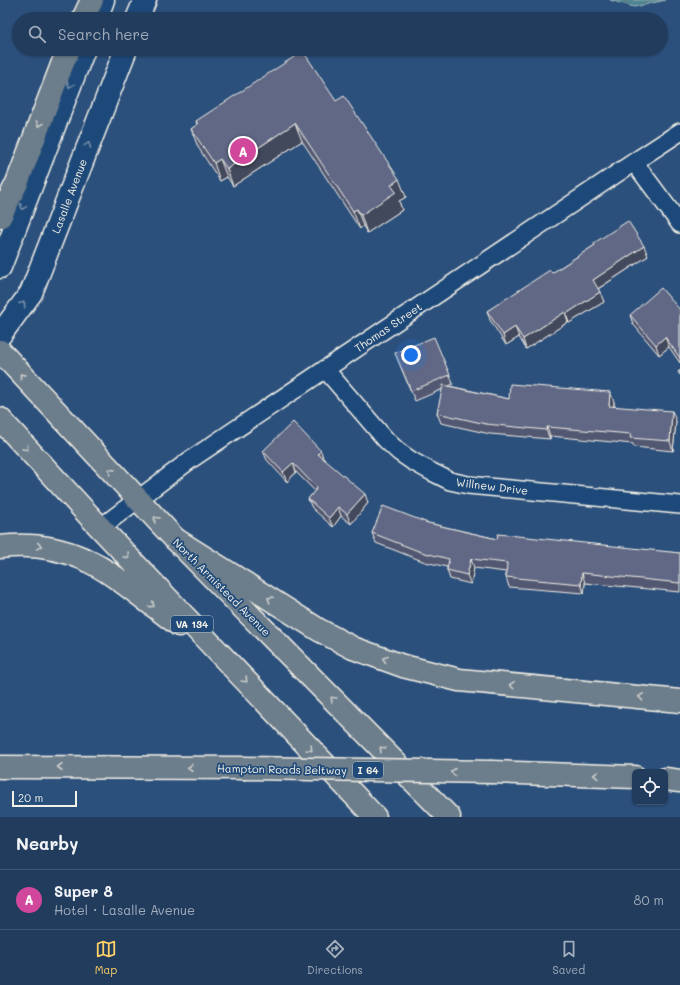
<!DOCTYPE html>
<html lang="en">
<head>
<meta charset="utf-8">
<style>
  :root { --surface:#213c5d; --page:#294363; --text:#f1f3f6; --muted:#a2adbc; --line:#3e5672; --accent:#ffd166 }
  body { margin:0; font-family:Mali,sans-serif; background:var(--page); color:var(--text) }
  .controls { position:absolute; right:12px; bottom:12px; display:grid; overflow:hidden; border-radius:6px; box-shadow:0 1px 3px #0004 }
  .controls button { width:36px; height:36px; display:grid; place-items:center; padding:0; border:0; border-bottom:1px solid var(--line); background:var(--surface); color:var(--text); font:20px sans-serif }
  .scale { position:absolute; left:12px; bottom:10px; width:65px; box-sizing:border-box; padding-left:4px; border:2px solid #f4f1e8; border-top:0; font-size:11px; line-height:14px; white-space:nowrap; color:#f4f1e8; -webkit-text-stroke:3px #1f4a7a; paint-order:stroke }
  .you { position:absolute; left:411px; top:355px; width:14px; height:14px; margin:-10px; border:3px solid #fff; border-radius:50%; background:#1a73e8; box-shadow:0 0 0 6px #1a73e833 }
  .badge { display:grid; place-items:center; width:26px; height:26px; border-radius:50%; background:var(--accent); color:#fff; font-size:13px; font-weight:700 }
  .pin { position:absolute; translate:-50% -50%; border:2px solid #fff; box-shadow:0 1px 4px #0006 }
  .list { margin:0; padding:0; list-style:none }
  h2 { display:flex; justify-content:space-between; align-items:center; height:52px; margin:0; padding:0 16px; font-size:17px }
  h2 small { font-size:13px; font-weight:400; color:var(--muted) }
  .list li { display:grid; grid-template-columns:26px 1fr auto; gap:12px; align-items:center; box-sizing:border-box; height:60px; padding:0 16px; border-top:1px solid var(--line) }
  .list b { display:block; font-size:15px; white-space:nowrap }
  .list p { margin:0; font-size:13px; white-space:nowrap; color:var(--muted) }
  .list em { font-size:13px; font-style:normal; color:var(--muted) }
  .icon { flex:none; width:22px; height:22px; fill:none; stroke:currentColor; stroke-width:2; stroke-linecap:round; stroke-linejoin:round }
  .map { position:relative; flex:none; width:680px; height:817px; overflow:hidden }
  .search { position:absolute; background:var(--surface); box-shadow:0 1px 3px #0004; left:12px; right:12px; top:12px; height:44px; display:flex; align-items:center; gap:10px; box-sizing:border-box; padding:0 14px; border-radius:22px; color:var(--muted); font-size:15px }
  .sheet { height:112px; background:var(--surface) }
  nav { display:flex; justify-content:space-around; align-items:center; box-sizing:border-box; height:56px; border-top:1px solid var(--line); background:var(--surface); font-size:11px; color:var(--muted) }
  nav a { display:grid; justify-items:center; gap:2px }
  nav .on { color:var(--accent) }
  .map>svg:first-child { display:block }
  .wetland { fill:url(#wetland-marsh); stroke:#a2babc }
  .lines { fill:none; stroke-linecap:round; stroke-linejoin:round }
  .minor-casing { stroke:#f4f1e8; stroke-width:20 }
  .secondary-casing { stroke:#f4f1e8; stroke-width:25 }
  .primary-casing { stroke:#f4f1e8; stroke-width:25 }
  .motorway-casing { stroke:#f4f1e8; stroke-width:25 }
  .minor { stroke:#1f4a7a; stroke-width:17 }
  .secondary { stroke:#1f4a7a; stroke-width:22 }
  .primary { stroke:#6c7d8b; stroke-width:22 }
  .motorway { stroke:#6c7d8b; stroke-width:22 }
  .motorway-bridge-casing { stroke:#f4f1e8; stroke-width:25; stroke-linecap:butt }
  .motorway-bridge { stroke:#6c7d8b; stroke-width:22 }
  .wall { fill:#535972; stroke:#f4f1e8 }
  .shaded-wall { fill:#43495d; stroke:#f4f1e8 }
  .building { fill:#606885; stroke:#f4f1e8 }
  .oneway { stroke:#748da6 }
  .oneway2 { stroke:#cbcecc }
  .labels { text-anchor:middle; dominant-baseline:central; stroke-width:3.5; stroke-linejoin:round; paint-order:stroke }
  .shield { fill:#1f4a7a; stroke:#b4bfc7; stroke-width:1 }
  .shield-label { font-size:10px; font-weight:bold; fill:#f4f1e8 }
  .street-label { font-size:11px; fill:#f4f1e8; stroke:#1f4a7a }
</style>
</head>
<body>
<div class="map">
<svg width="680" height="817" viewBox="0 0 680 817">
  <defs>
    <pattern id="wetland-marsh" width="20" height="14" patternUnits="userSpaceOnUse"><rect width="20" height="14" fill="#508491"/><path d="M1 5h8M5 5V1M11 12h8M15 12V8" fill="none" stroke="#4d6c73"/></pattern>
  </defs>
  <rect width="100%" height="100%" fill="#2c507c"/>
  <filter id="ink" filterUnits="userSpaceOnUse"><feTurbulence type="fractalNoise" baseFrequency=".025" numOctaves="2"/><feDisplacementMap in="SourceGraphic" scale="8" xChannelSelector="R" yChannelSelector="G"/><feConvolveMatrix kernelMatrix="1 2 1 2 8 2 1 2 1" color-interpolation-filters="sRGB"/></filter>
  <g filter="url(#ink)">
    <!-- wetland -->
    <path class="wetland" d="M610,0h56l-32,7z"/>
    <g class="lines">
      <!-- minor casing -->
      <g class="minor-casing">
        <path id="minor" d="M634,162l46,62
          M325,369l61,71 13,12 13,9 20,11 18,9 18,4 212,20
          M100,528l90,-68 444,-298 46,-30"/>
      </g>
      <!-- secondary casing -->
      <g class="secondary-casing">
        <path id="secondary" d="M96,19l7,-19
          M137,19l8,-19
          M0,267l84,-218
          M0,335l31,-42 95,-244"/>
      </g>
      <!-- primary casing -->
      <g class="primary-casing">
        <path id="primary" d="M83,19l9,-19
          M0,217l17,-34 45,-118 7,-16
          M0,351l175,188 274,278
          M0,419l94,102 281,296
          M0,547c82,-10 119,35 179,78"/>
      </g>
      <!-- motorway casing -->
      <g class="motorway-casing">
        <path id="motorway" d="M175,539l144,91 34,18 50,18 56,14 221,21
          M0,767l243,1
          M492,772l143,5
          M665,779l15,2"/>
      </g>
      <!-- minor -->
      <use href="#minor" class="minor"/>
      <!-- secondary -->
      <use href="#secondary" class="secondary"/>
      <!-- primary -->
      <use href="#primary" class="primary"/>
      <!-- motorway -->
      <use href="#motorway" class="motorway"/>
      <!-- motorway-bridge casing -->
      <g class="motorway-bridge-casing">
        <path id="motorway-bridge" d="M243,768l249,4"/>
      </g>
      <!-- motorway-bridge -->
      <use href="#motorway-bridge" class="motorway-bridge"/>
    </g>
    <!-- wall -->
    <path class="wall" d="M336,101l70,96 -7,4 3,9 -35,23 -4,-7 -3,3 -58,-88 -69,45 -6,-9 -7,4 -22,-34 -7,-18 6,-4 -1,-4z
      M594,243l54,13 -50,33 6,13 -35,21 -1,-1 -42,27 -7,-12 -13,8 -16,-25 -3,-9 65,-38 43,-28z
      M680,310v53l-11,-16 -10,8 -26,-31 -3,-9z
      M395,353l55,22 3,9 -4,2 60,13 101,-7 4,10v4l62,15 -3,30 -39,-4 -1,-3 -83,-8v3l-60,-5 -49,-11 -4,-10 6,-24 -28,12z
      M263,451l61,9 44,43 -17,21 -10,-8 -8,11 -21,-19 -4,-9 7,-8 -19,-19 -9,10 -20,-22z
      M428,523l69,16 183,14v39l-95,-9 -1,10 -75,-6 -3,-10v-5l-32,-4 -3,16 -21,-5 -3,-9v-3l-22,-5 -49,-19 -4,-10z"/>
    <!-- shaded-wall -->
    <path class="shaded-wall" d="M295,123l7,18 -69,45 -6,-17z
      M220,159l7,18 -7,4 -6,-18z
      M399,179l7,18 -7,4 3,9 -35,23 -6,-18 30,-30z
      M357,209l6,17 -3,3 -7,-18z
      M644,246l4,10 -52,34 -3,-10z
      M600,292l4,10 -35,21 -3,-9z
      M565,312l3,10 -42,27 -3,-10z
      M515,327l4,10 -13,8 -3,-10z
      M665,337l4,10 -10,8 -3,-10z
      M610,392l4,10 -1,13 -4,-9z
      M672,411l4,10 -3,30 -3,-10z
      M547,427l3,9v3l-4,-9z
      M321,451l3,10 -6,-7z
      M293,463l3,9 -9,10 -4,-10z
      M365,494l3,9 -17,21 -4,-10z
      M338,507l3,9 -8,11 -4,-9z
      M471,559l3,9 -3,16 -4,-9z
      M582,573l3,10 -1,10 -3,-9z"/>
    <!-- building -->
    <path class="building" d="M303,51l33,50 8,-5 55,83 -8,6 5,7 -35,23 -4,-6 -4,2 -58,-88 -68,46 -7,-10 -6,4 -23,-34 7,-5 -2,-3z
      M628,221l16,25 -51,34 7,12 -34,22 -1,-2 -42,27 -8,-12 -12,8 -16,-24 63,-41 2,3 43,-28 -1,-2z
      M661,288l19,22v48l-15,-21 -9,8 -26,-30z
      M434,337l16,38 -39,16 -16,-38z
      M680,370v5l-2,-3z
      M510,384l100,8 -1,14 63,5 -2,30 -40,-3 1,-4 -84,-7 -1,3 -60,-6 -49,-11 6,-28 66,14z
      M293,422l28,29 -3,3 47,40 -18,20 -9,-7 -9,11 -21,-19 9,-11 -24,-25 -10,9 -20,-21z
      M383,506l45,17 69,16 1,-5 182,19v30l-98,-10 -1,11 -75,-7 1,-14 -36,-4 -4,16 -20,-5 2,-11 -28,-7 -49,-19z"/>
    <!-- one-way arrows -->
    <defs><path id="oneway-chevron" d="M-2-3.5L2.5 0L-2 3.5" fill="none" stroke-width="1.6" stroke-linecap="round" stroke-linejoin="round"/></defs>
    <g class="oneway">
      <use href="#oneway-chevron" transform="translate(70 85) rotate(111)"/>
      <use href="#oneway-chevron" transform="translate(88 145) rotate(-69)"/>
      <use href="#oneway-chevron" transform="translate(23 207) rotate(111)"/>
      <use href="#oneway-chevron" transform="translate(23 304) rotate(-54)"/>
    </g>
    <g class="oneway2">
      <use href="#oneway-chevron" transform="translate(39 124) rotate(111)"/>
      <use href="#oneway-chevron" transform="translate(22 376) rotate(-132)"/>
      <use href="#oneway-chevron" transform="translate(26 448) rotate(47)"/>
      <use href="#oneway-chevron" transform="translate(111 471) rotate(-133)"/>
      <use href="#oneway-chevron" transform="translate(156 519) rotate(-133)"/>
      <use href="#oneway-chevron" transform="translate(39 546) rotate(9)"/>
      <use href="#oneway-chevron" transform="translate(127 556) rotate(46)"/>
      <use href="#oneway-chevron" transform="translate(270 599) rotate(-148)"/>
      <use href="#oneway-chevron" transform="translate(152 605) rotate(37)"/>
      <use href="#oneway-chevron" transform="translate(385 659) rotate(-160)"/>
      <use href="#oneway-chevron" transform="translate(245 680) rotate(47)"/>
      <use href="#oneway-chevron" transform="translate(512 685) rotate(-175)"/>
      <use href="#oneway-chevron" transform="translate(641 697) rotate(-175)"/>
      <use href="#oneway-chevron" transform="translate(333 699) rotate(-135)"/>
      <use href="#oneway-chevron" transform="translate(310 749) rotate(46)"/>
      <use href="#oneway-chevron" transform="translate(382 749) rotate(-135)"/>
      <use href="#oneway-chevron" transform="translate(60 767) rotate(-180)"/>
      <use href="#oneway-chevron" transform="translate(190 768) rotate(-180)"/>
      <use href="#oneway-chevron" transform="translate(453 772) rotate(-179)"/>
      <use href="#oneway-chevron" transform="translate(596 775) rotate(-178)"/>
    </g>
  </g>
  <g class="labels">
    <!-- shield labels -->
    <g class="shield">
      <rect x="171" y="616" width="42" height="16" rx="3"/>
      <rect x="353" y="762" width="30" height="16" rx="3"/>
    </g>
    <g class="shield-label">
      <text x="192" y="624">VA 134</text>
      <text x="368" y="770">I 64</text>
    </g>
    <!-- street labels -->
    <g class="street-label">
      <text transform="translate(69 196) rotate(-69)">Lasalle Avenue</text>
      <text transform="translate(388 327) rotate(-34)">Thomas Street</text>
      <text transform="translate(492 486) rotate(7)">Willnew Drive</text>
      <text transform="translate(222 587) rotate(45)">North Armistead Avenue</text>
      <text transform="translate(282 769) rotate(1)">Hampton Roads Beltway</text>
    </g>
  </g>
</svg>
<div class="controls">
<button><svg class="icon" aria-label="locate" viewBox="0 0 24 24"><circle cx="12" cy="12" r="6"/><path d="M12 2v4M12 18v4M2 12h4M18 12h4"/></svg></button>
</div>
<div class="scale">20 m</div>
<div class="you"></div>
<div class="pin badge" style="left:243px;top:151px;background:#d1479c">A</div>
<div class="search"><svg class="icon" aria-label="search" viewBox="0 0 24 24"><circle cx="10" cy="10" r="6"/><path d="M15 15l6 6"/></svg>Search here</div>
</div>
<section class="sheet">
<h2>Nearby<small></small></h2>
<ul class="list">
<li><span class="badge" style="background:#d1479c">A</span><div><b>Super 8</b><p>Hotel · Lasalle Avenue</p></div><em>80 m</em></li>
</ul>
</section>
<nav>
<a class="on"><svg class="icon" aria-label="map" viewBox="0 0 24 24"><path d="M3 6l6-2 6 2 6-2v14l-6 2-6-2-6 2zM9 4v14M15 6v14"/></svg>Map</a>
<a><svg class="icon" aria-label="directions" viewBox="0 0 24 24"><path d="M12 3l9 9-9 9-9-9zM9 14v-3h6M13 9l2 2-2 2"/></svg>Directions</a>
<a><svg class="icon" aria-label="saved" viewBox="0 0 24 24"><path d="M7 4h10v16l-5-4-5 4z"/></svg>Saved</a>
</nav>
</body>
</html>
